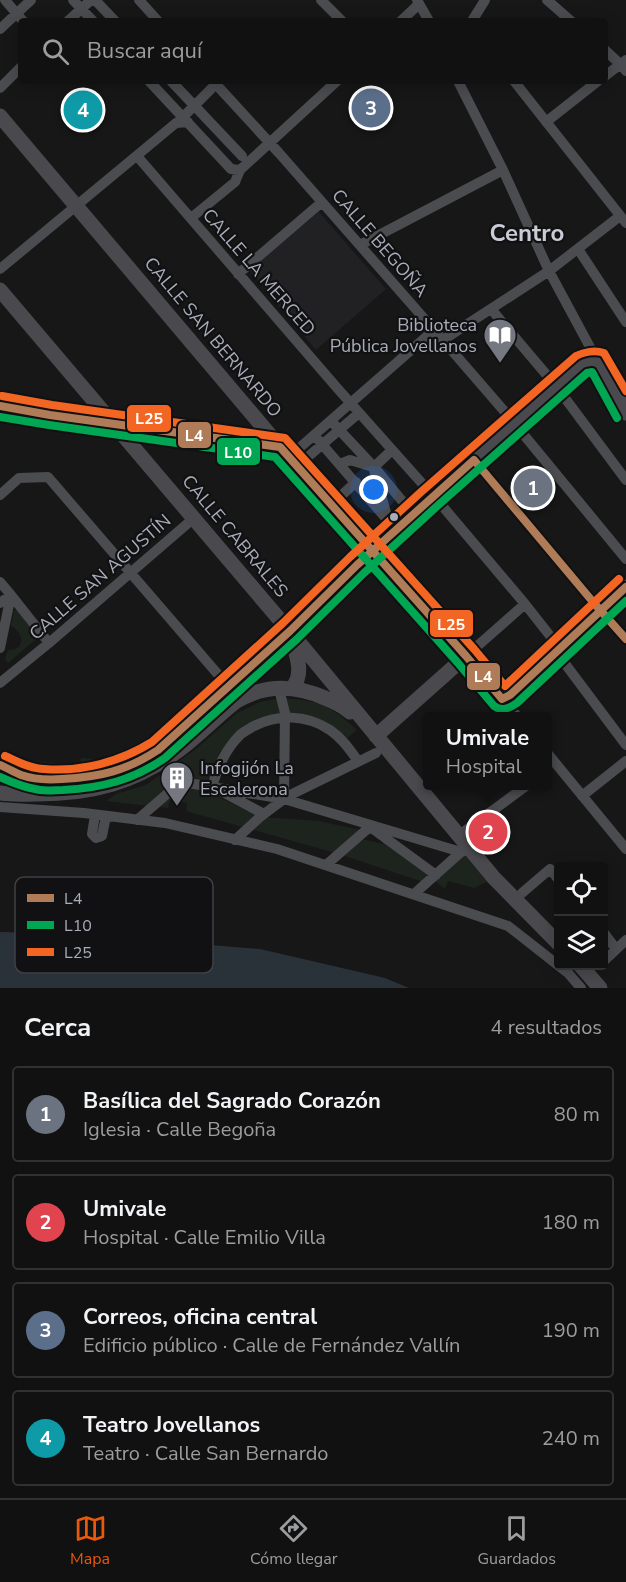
<!DOCTYPE html>
<html lang="es">
<head>
<meta charset="utf-8">
<style>
  :root { --surface:#111; --page:#1e1f1f; --text:#f1f3f6; --muted:#9c9d9f; --line:#303131; --accent:#ea580c }
  body { margin:0; font-family:"Nunito Sans",sans-serif; background:var(--page); color:var(--text) }
  .controls { position:absolute; right:18px; bottom:18px; display:grid; overflow:hidden; border-radius:6px; box-shadow:0 3px 15px #0003 }
  .controls button { width:54px; height:54px; display:grid; place-items:center; padding:0; border:0; border-bottom:2px solid var(--line); background:var(--surface); color:var(--text); font:30px sans-serif }
  .you { position:absolute; left:374px; top:490px; width:21px; height:21px; margin:-15px; border:4px solid #fff; border-radius:50%; background:#1a73e8; box-shadow:0 0 0 9px #1a73e833 }
  .badge { display:grid; place-items:center; width:39px; height:39px; border-radius:50%; background:var(--accent); color:#fff; font-size:20px; font-weight:700 }
  .pin { position:absolute; translate:-50% -50%; border:3px solid #fff; box-shadow:0 2px 6px #0006 }
  .popup { position:absolute; left:423px; top:712px; width:129px; height:78px; box-sizing:border-box; display:grid; place-content:center; border-radius:6px; background:var(--surface); filter:drop-shadow(0 2px 4px #0005); font-size:20px; white-space:nowrap; color:var(--muted) }
  .popup b { font-size:22px; color:var(--text) }
  .popup::after { content:''; position:absolute; left:50%; top:100%; margin-left:-12px; border:12px solid transparent; border-top-color:var(--surface) }
  .list { margin:0; padding:0; list-style:none }
  h2 { display:flex; justify-content:space-between; align-items:center; height:78px; margin:0; padding:0 24px; font-size:26px }
  h2 small { font-size:20px; font-weight:400; color:var(--muted) }
  .list li { display:grid; grid-template-columns:39px 1fr auto; gap:18px; align-items:center; box-sizing:border-box; height:96px; margin:0 12px 12px; padding:0 12px; border:2px solid var(--line); border-radius:6px }
  .list b { display:block; font-size:22px; white-space:nowrap }
  .list p { margin:0; font-size:20px; white-space:nowrap; color:var(--muted) }
  .list em { font-size:20px; font-style:normal; color:var(--muted) }
  .icon { flex:none; width:33px; height:33px; fill:none; stroke:currentColor; stroke-width:2; stroke-linecap:round; stroke-linejoin:round }
  .map { position:relative; flex:none; width:626px; height:988px; overflow:hidden }
  .search { position:absolute; background:var(--surface); box-shadow:0 3px 15px #0003; left:18px; right:18px; top:18px; height:66px; display:flex; align-items:center; gap:15px; box-sizing:border-box; padding:0 21px; border-radius:6px; color:var(--muted); font-size:22px }
  .sheet { height:510px; background:var(--surface) }
  nav { display:flex; justify-content:space-around; align-items:center; box-sizing:border-box; height:84px; border-top:2px solid var(--line); background:var(--surface); font-size:16px; color:var(--muted) }
  nav a { display:grid; justify-items:center; gap:3px }
  nav .on { color:var(--accent) }
  .map>svg:first-child { display:block }
  .built { fill:#212123 }
  .green { fill:#1d241e }
  .water { fill:#2a3239 }
  .lines { fill:none; stroke-linecap:round; stroke-linejoin:round }
  .street { stroke:#4b4c50; stroke-width:10 }
  .secondary { stroke:#4a4a4e; stroke-width:15 }
  .bus-1-casing { stroke:#111113; stroke-width:12 }
  .bus-2-casing { stroke:#111113; stroke-width:12 }
  .bus-3-casing { stroke:#111113; stroke-width:12 }
  .bus-1 { stroke:#b07c57; stroke-width:8 }
  .bus-2 { stroke:#00a651; stroke-width:8 }
  .bus-3 { stroke:#f26522; stroke-width:8 }
  .bus-dot { fill:#a8adb8; stroke:#111113; stroke-width:2 }
  .labels { text-anchor:middle; dominant-baseline:central; stroke-width:4.5; stroke-linejoin:round; paint-order:stroke }
  .street-label { font-size:18px; fill:#a8adb8; stroke:#111113 }
  .poi-label { font-size:18px; fill:#a8adb8; stroke:#111113; text-anchor:end }
  .district-label { font-size:24px; font-weight:bold; fill:#c9ccd4; stroke:#111113 }
  .key { fill:#111113; stroke:#3e4045; stroke-width:1.5 }
  .key-label { font-size:16px; fill:#a8adb8 }
  .line-badge { stroke:#111113; stroke-width:2 }
  .badge-label { font-size:16px; text-anchor:middle; font-weight:bold; fill:#fff }
</style>
</head>
<body>
<div class="map">
<svg width="626" height="988" viewBox="0 0 626 988">
  <rect width="100%" height="100%" fill="#171717"/>
  <!-- built -->
  <path class="built" d="M319,212l67,77 -70,61 -67,-80z"/>
  <!-- green -->
  <path class="green" d="M14,610h8l20,24 -34,29 -3,-4 3,-9c17,1 17,-17 3,-24z
    M281,698c37,2 49,7 76,32l-11,9 -69,-25 -16,3 -10,6 -22,18 -9,11 -9,22 -3,18 52,25 59,4 46,10 -3,8 21,5 1,-4 52,35 33,-27 25,30 -20,10 -26,-7 -3,8 -10,-8 -9,2 -87,-29 -153,-43 1,-8 -17,-3 -2,8 -62,-7 10,-7 30,-9 50,-36 41,-36 23,-11z
    M81,758l15,1 -1,6 8,1v4l-54,4 -20,-3 -25,-12 76,6z"/>
  <!-- water -->
  <path class="water" d="M0,932l74,2 186,15 125,29 24,10h-409z"/>
  <g class="lines">
    <!-- street -->
    <path class="street" d="M5,0l18,21
      M73,0l20,21
      M95,0l20,21
      M139,0l19,21
      M321,0l21,21
      M417,0l12,21
      M547,0l24,21
      M68,21l23,-21
      M401,21l18,-17
      M472,21l13,-21
      M0,29l31,-29
      M605,50l15,14 6,7
      M605,76l21,-16
      M149,81l82,88 9,1
      M171,81l71,75
      M213,81l66,72 149,170 77,89 121,147
      M458,81l45,89 46,101 49,91
      M514,81l112,142
      M0,88l21,-21
      M179,121l37,-37
      M546,122l52,-41
      M137,156l201,233 106,119 81,96 26,33 12,24 63,84
      M191,218l44,-36 5,-12 97,-89
      M360,245l143,-75
      M578,249l48,73
      M0,269l176,-146 12,-1
      M238,274l84,-72
      M491,309l65,77 70,94
      M443,340l106,-69 71,-55
      M331,421l43,46 39,47
      M314,435l82,95
      M310,455l49,-42
      M289,457l145,-127
      M474,460l119,142 33,37
      M340,464l10,-4 23,7
      M374,467l18,-17
      M374,470l13,46
      M343,494l13,-12
      M0,495l19,-17 29,-1 180,209
      M0,582l11,13 -11,53
      M0,603l11,-8 38,48
      M466,656l59,-52
      M0,683l49,-40 145,-125
      M502,699l15,17
      M548,754l78,95
      M212,787c6,-20 13,-37 28,-52 3,-3 8,-5 12,-8 25,-13 54,-13 78,3 12,8 20,20 28,31
      M221,791l43,23
      M582,796l44,-35
      M284,798l92,-45
      M0,807l84,6 81,10 112,26 231,77 60,47 13,15
      M95,815l-3,19 4,4 6,-2 4,-20
      M137,820l38,-33 13,-4 96,16 177,53
      M373,829l63,46
      M458,836l68,-50
      M235,840l25,-23 24,-18 1,-86 -6,-24
      M326,865l39,-34 9,-5
      M522,893l28,-24 8,10
      M414,894l47,-42 5,-2
      M604,933l12,16
      M604,961l22,-21"/>
    <!-- secondary -->
    <path class="secondary" d="M0,116l275,325 191,215 36,43 8,-4 116,-108
      M0,290l302,356 192,232 64,65
      M0,406l50,9 230,32
      M291,637c5,17 14,37 1,51
      M376,736l90,-80
      M0,765l21,10 21,5 46,-2 29,-7 27,-12 14,-9 70,-64 62,-55 67,-66 71,-65 154,-136 7,-2h9l28,51
      M0,793c12,2 24,1 37,1 55,0 97,-11 142,-44 20,-15 37,-33 56,-48 29,-18 60,-17 90,-4 10,4 17,7 25,14
      M581,966l19,22"/>
    <!-- bus-1 casing -->
    <g class="bus-1-casing">
      <path id="bus-1" d="M0,406l50,9 230,32 186,209 36,43 8,-4 116,-108
        M0,765c7,3 14,7 21,10 14,5 27,5 41,4 38,-2 64,-8 96,-29l132,-119 67,-66 117,-105 119,142 33,37"/>
    </g>
    <!-- bus-2 casing -->
    <g class="bus-2-casing">
      <path id="bus-2" d="M0,417l49,8 226,32 183,206 36,43c8,6 16,2 23,-3l109,-102
        M0,777c13,6 26,11 40,13 7,1 16,0 23,0 39,-2 70,-10 102,-32l132,-119 67,-66 71,-65 152,-135 5,-1 25,46"/>
    </g>
    <!-- bus-3 casing -->
    <g class="bus-3-casing">
      <path id="bus-3" d="M2,396l50,9 233,33 189,211 31,37 114,-107
        M5,756c12,5 25,13 39,13 38,3 76,-7 108,-27l131,-119 67,-66 71,-65 155,-136c8,-4 19,-6 28,-3l22,38"/>
    </g>
    <!-- bus-1 -->
    <use href="#bus-1" class="bus-1"/>
    <!-- bus-2 -->
    <use href="#bus-2" class="bus-2"/>
    <!-- bus-3 -->
    <use href="#bus-3" class="bus-3"/>
  </g>
  <!-- icons -->
  <defs>
    <g id="library-pin" transform="scale(1.725)"><path d="M0 17L-7.5 6A9.5 9.5 0 1 1 7.5 6Z" fill="#757880" stroke="#111113"/><path d="M-6-4Q-3-5.5-.7-3.5V5Q-3 3-6 4ZM6-4Q3-5.5 .7-3.5V5Q3 3 6 4Z" fill="#fff"/></g>
    <g id="building-pin" transform="scale(1.725)"><path d="M0 17L-7.5 6A9.5 9.5 0 1 1 7.5 6Z" fill="#757880" stroke="#111113"/><path d="M-4-6H4V6H1V3H-1V6H-4ZM-2.5-4.3h1.7v1.8h-1.7ZM.8-4.3h1.7v1.8H.8ZM-2.5-1h1.7V.8h-1.7ZM.8-1h1.7V.8H.8Z" fill="#fff"/></g>
  </defs>
  <g fill-rule="evenodd">
    <use href="#library-pin" x="500" y="335"/>
    <use href="#building-pin" x="177" y="778"/>
  </g>
  <!-- markers -->
  <circle class="bus-dot" cx="394" cy="517" r="5"/>
  <g class="labels">
    <!-- street labels -->
    <g class="street-label">
      <text transform="translate(380 243) rotate(49)">CALLE BEGOÑA</text>
      <text transform="translate(259 272) rotate(49)">CALLE LA MERCED</text>
      <text transform="translate(213 337) rotate(50)">CALLE SAN BERNARDO</text>
      <text transform="translate(235 536) rotate(50)">CALLE CABRALES</text>
      <text transform="translate(100 577) rotate(-41)">CALLE SAN AGUSTÍN</text>
    </g>
    <!-- poi labels -->
    <g class="poi-label">
      <text x="477" y="325">Biblioteca<tspan x="477" dy="21">Pública Jovellanos</tspan></text>
      <text x="200" y="768" text-anchor="start">Infogijón La<tspan x="200" dy="21">Escalerona</tspan></text>
    </g>
    <!-- district labels -->
    <g class="district-label">
      <text x="527" y="233">Centro</text>
    </g>
  </g>
  <!-- legend -->
  <rect x="15" y="877" width="198" height="96" rx="9" class="key"/>
  <rect x="27" y="894" width="27" height="8" fill="#b07c57"/>
  <rect x="27" y="921" width="27" height="8" fill="#00a651"/>
  <rect x="27" y="948" width="27" height="8" fill="#f26522"/>
  <g class="key-label">
    <text x="64" y="904">L4</text>
    <text x="64" y="931">L10</text>
    <text x="64" y="958">L25</text>
  </g>
  <g class="line-badge">
    <rect x="126" y="404" width="46" height="29" rx="6" fill="#f26522"/>
    <rect x="177" y="421" width="35" height="28" rx="6" fill="#b07c57"/>
    <rect x="216" y="437" width="45" height="29" rx="6" fill="#00a651"/>
    <rect x="429" y="609" width="45" height="29" rx="6" fill="#f26522"/>
    <rect x="466" y="662" width="35" height="29" rx="6" fill="#b07c57"/>
  </g>
  <g class="badge-label">
    <text x="149" y="424">L25</text>
    <text x="194" y="441">L4</text>
    <text x="238" y="458">L10</text>
    <text x="451" y="630">L25</text>
    <text x="483" y="682">L4</text>
  </g>
</svg>
<div class="controls">
<button><svg class="icon" aria-label="locate" viewBox="0 0 24 24"><circle cx="12" cy="12" r="6"/><path d="M12 2v4M12 18v4M2 12h4M18 12h4"/></svg></button>
<button><svg class="icon" aria-label="layers" viewBox="0 0 24 24"><path d="M12 4l9 5-9 5-9-5zM3 14l9 5 9-5"/></svg></button>
</div>
<div class="you"></div>
<div class="pin badge" style="left:533px;top:488px;background:#6b7280">1</div>
<div class="pin badge" style="left:488px;top:832px;background:#e0444e">2</div>
<div class="popup"><b>Umivale</b>Hospital</div>
<div class="pin badge" style="left:371px;top:108px;background:#5c6f8a">3</div>
<div class="pin badge" style="left:83px;top:110px;background:#0f9aa8">4</div>
<div class="search"><svg class="icon" aria-label="search" viewBox="0 0 24 24"><circle cx="10" cy="10" r="6"/><path d="M15 15l6 6"/></svg>Buscar aquí</div>
</div>
<section class="sheet">
<h2>Cerca<small>4 resultados</small></h2>
<ul class="list">
<li><span class="badge" style="background:#6b7280">1</span><div><b>Basílica del Sagrado Corazón</b><p>Iglesia · Calle Begoña</p></div><em>80 m</em></li>
<li><span class="badge" style="background:#e0444e">2</span><div><b>Umivale</b><p>Hospital · Calle Emilio Villa</p></div><em>180 m</em></li>
<li><span class="badge" style="background:#5c6f8a">3</span><div><b>Correos, oficina central</b><p>Edificio público · Calle de Fernández Vallín</p></div><em>190 m</em></li>
<li><span class="badge" style="background:#0f9aa8">4</span><div><b>Teatro Jovellanos</b><p>Teatro · Calle San Bernardo</p></div><em>240 m</em></li>
</ul>
</section>
<nav>
<a class="on"><svg class="icon" aria-label="map" viewBox="0 0 24 24"><path d="M3 6l6-2 6 2 6-2v14l-6 2-6-2-6 2zM9 4v14M15 6v14"/></svg>Mapa</a>
<a><svg class="icon" aria-label="directions" viewBox="0 0 24 24"><path d="M12 3l9 9-9 9-9-9zM9 14v-3h6M13 9l2 2-2 2"/></svg>Cómo llegar</a>
<a><svg class="icon" aria-label="saved" viewBox="0 0 24 24"><path d="M7 4h10v16l-5-4-5 4z"/></svg>Guardados</a>
</nav>
</body>
</html>
